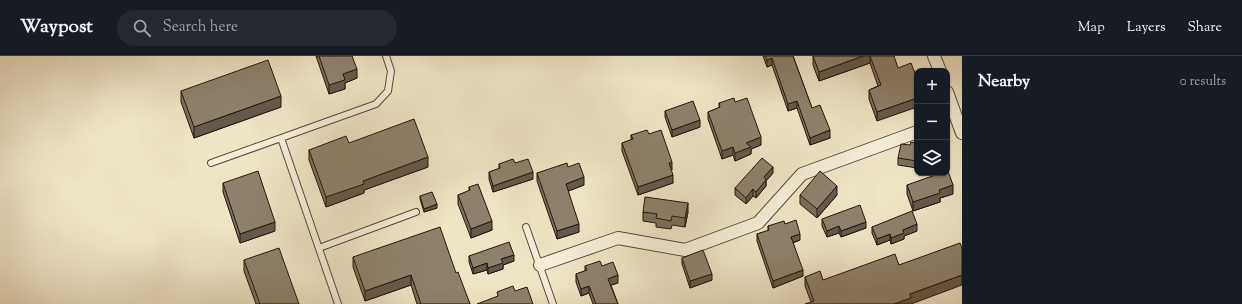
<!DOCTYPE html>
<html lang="en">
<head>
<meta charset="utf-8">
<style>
  :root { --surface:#171b24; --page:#242831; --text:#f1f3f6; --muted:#9ea1a6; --line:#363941 }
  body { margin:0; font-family:"Sorts Mill Goudy",serif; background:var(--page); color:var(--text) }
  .controls { position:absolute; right:12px; top:12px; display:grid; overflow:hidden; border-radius:8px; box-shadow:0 1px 3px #0004 }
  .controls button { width:36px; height:36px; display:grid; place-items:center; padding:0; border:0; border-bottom:1px solid var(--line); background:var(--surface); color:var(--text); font:20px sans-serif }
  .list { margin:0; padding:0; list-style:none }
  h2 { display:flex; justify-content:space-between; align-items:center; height:52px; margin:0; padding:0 16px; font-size:17px }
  h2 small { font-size:13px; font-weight:400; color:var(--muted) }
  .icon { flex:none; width:22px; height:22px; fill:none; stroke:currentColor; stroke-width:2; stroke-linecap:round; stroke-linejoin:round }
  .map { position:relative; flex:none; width:962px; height:248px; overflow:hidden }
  header { display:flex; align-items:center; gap:24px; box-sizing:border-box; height:56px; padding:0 20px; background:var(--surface); border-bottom:1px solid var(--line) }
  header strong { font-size:19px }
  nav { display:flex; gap:22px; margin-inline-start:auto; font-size:14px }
  .search { width:280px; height:36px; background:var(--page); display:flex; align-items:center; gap:10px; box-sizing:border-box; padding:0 14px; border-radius:22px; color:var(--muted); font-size:15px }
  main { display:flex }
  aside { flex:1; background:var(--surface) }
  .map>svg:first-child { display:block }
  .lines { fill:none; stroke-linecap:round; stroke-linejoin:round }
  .lane-casing { stroke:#56493c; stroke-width:8 }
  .street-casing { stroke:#56493c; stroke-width:14 }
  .lane { stroke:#f4eed9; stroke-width:6 }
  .street { stroke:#f4eed9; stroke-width:12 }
  .wall { fill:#796f5e; stroke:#23150e }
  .shaded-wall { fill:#635a4c; stroke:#23150e }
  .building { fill:#8d816d; stroke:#23150e }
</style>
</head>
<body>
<header>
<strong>Waypost</strong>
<div class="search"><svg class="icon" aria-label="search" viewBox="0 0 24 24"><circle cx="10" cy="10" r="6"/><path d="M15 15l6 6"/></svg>Search here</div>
<nav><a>Map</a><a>Layers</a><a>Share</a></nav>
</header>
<main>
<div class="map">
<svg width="962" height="248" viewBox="0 0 962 248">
  <rect width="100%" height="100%" fill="#eee5c5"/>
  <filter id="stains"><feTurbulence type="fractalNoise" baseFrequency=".005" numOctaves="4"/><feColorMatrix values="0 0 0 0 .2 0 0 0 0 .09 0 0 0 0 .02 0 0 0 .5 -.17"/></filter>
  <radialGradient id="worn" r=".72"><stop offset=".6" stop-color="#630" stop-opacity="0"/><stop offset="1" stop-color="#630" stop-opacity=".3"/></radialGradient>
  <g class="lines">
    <!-- lane casing -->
    <g class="lane-casing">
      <path id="lane" d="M211,107l70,-25
        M526,171l27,77
        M319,192l97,-36
        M338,248l-57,-166 95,-34 12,-13 3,-20 -5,-15"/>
    </g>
    <!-- street casing -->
    <g class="street-casing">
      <path id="street" d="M934,0l6,15
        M947,36l15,41
        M540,209l78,-27 67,12 73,-27 44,-49 115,-42"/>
    </g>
    <!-- lane -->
    <use href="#lane" class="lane"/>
    <!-- street -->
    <use href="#street" class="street"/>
  </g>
  <!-- wall -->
  <path class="wall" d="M316,0h36l5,22 -12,5v6l-16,5z
    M763,0h30l19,52 18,30 -20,7 -13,-37 -9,3 -16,-46 -5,2z
    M813,0h81l-17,65 -8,-22v-9l9,-4 -8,-23 -51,18 -6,-16z
    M181,35l100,16 -87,31 -13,-36z
    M735,46l26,43 -10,4v5l-16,7 -2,-6 -11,4 -14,-40v-7l11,-4v-5z
    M665,55l35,16 -28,10 -7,-20z
    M649,78l23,36h-1l2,13 -35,12 -16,-44v-8l9,-3v-5z
    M349,87l79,24 -64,23v3l-38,14 -17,-47v-10z
    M917,87v25l-19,-3v-7l12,-13z
    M515,107l18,16 -40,13 -4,-13v-7l10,-3v-5z
    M568,111l16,18 -16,6 11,41 -22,7 -20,-58v-8z
    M773,117l-7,8v5l-10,12 -3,-2 -7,8 -11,-9v-7z
    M223,127l52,48 -35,12 -17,-51z
    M907,129l46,9 -13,4v4l-27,9 -6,-17z
    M469,131l23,43 -21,8 -13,-34v-9l11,-4z
    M800,139h37l-20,23 -17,-14z
    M420,140l17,12 -13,4 -4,-13z
    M643,156h45l-3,15 -13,-2 -1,4 -15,-2v-4l-13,-2z
    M822,163l44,9 -25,9 -2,-4 -12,4 -5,-11z
    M785,168l15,16 -7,3 10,33 -30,12 -16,-47v-7l11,-3v-5z
    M872,171l45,4 -13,5v3l-13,5 -1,-4 -13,5 -5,-12z
    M469,200l45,5 -11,4v4l-15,5 -1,-4 -14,4 -4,-12z
    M353,201l103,16 14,31h-53l-6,-19 -46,16 -12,-34z
    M682,202l30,22 -22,8 -8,-24z
    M244,204l55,44h-43l-12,-33z
    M585,210h17l16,17 -7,2 7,19h-25l-4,-11 -8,3 -5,-14v-8l9,-3z
    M805,221l18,3 88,24 -100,-2 -6,-16z"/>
  <!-- shaded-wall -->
  <path class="shaded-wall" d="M863,0h7v7l-51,18v-9z
    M772,2v7l-5,2v-7z
    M357,13v9l-12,5v6l-16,5v-9l14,-11z
    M281,40v11l-87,31v-11z
    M917,42v9l-40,14v-9z
    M797,45v7l-9,3v-7z
    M700,64v7l-28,10v-7z
    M830,74v8l-20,7v-7z
    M761,81v8l-10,4v5l-16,7v-8l11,-10z
    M733,91v8l-11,4v-8z
    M428,101v10l-64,23v3l-38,14v-10l37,-16z
    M672,106v8l-3,1v-8z
    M773,111v6l-7,8v5l-10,12v-6l8,-15z
    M533,116v7l-40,13v-6z
    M673,119v8l-35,12v-8z
    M584,121v8l-18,7v-8z
    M953,129v9l-13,4v4l-27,9v-9l26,-12z
    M837,130v9l-20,23v-9z
    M753,133v7l-7,8v-6z
    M688,147v9l-3,15v-9z
    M437,148v4l-13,4v-3z
    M492,165v9l-21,8v-9z
    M275,166v9l-35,12v-9z
    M866,166v6l-25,9v-6z
    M579,168v8l-22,7v-8z
    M917,168v7l-13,5v3l-13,5v-6l12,-8z
    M839,170v7l-12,4v-6z
    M800,178v6l-9,3v-6z
    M890,178v6l-13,5v-6z
    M514,199v6l-11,4v4l-15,5v-6l13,-9z
    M487,207v7l-14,4v-6z
    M803,214v6l-30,12v-7z
    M712,218v6l-22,8v-7z
    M411,219v10l-46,16v-10z
    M618,219v8l-10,3v-7z
    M962,219v10l-51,19h-17l16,-10z
    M589,230v7l-8,3v-7z"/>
  <!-- building -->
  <path class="building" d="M319,0h33l5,13 -14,5 2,6 -16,5z
    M765,0h28l19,52 8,-3 10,25 -20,8 -13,-37 -9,3 -16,-46 -5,2z
    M813,0h50l-44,16z
    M870,0h24l4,12 13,-5 6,15v20l-40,14 -8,-22 12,-5z
    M268,4l13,36 -87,31 -13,-36z
    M734,42l1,4 12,-4 14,39 -15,6 5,4 -16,6 -2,-6 -11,4 -14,-39 12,-5 -1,-4z
    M693,45l7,19 -28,10 -7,-19z
    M414,63l14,38 -65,24 1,3 -38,13 -17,-47 37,-14 3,7z
    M647,74l2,4 12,-4 11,32 -3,1 4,12 -35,12 -16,-44 11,-4 -2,-4z
    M911,86l6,1v18l-19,-3 3,-14 9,1z
    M762,102l11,9 -9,10 2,3 -10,12 -3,-3 -7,9 -11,-10z
    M513,103l2,4 13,-4 5,13 -40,14 -4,-14 11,-4 -1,-4z
    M567,107l1,4 11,-4 5,14 -18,7 13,40 -22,7 -20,-58z
    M258,115l17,51 -35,12 -17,-51z
    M820,115l17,15 -20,23 -17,-14z
    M947,115h1l5,14 -14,5 1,3 -27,9 -6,-17 34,-12h6z
    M478,128l14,37 -21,8 -13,-34 12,-5 -1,-3z
    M432,136l5,12 -13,5 -4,-13z
    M645,141l43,6 -3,15 -13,-2 -1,5 -15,-3 1,-4 -14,-2z
    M860,149l6,17 -25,9 -2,-5 -12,5 -5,-12z
    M912,155l5,13 -14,6 1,3 -13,5 -1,-4 -13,5 -5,-12z
    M796,164l4,14 -9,3 12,33 -30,11 -16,-47 12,-4 -1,-4 16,-5 1,3z
    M440,171l16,46 2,-1 12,32h-49l-10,-29 -46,16 -12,-34z
    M509,186l5,13 -13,4 2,4 -15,5 -1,-5 -14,5 -4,-12z
    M960,187l2,5v27l-52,19 1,4 -17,6h-89l9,-3 -9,-24 15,-6 3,9 72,-26 4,11z
    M279,192l20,56h-39l-16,-44z
    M703,194l9,24 -22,7 -8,-23z
    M600,205l2,5 11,-4 5,13 -10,4 10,25h-22l-7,-18 -8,3 -5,-15 11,-4 -2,-4z
    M513,230l2,5 12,-4 6,17h-56l21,-8 -1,-4z"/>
  <rect width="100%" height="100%" filter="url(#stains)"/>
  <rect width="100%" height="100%" fill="url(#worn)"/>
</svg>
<div class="controls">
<button>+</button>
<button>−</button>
<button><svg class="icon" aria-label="layers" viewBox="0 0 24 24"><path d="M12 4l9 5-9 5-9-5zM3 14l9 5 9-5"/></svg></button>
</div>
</div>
<aside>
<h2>Nearby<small>0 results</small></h2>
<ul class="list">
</ul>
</aside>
</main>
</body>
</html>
